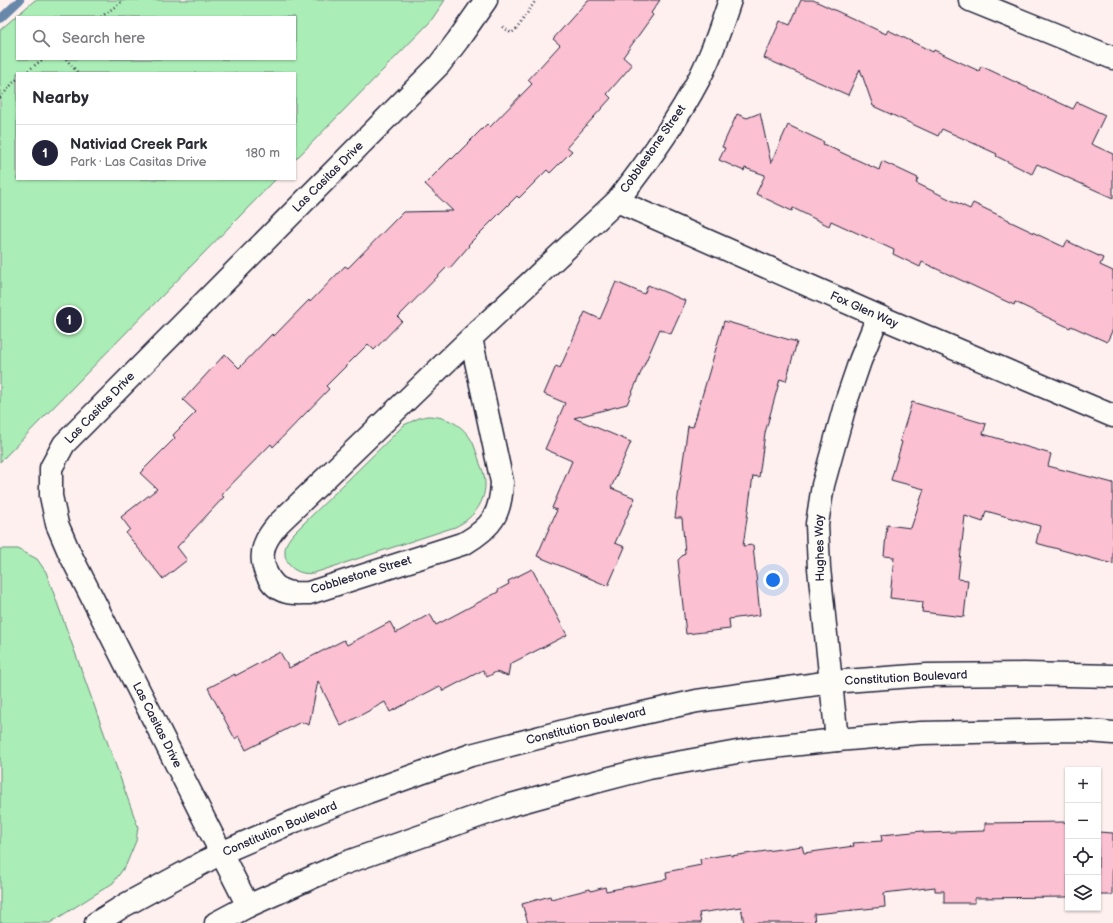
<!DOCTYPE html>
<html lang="en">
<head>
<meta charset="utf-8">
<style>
  :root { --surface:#fff; --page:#f7f7f7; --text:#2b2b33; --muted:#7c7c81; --line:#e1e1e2; --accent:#22223b }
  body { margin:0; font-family:"Balsamiq Sans",sans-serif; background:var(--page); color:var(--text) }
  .controls { position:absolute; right:12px; bottom:12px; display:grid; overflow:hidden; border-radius:0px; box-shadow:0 1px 3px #0004 }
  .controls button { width:36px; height:36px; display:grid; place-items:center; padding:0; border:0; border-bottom:1px solid var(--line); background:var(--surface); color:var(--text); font:20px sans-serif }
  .you { position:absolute; left:773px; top:580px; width:14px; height:14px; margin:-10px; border:3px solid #fff; border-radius:50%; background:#1a73e8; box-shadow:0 0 0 6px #1a73e833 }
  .badge { display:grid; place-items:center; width:26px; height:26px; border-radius:50%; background:var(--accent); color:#fff; font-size:13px; font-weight:700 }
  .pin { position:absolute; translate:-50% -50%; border:2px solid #fff; box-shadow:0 1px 4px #0006 }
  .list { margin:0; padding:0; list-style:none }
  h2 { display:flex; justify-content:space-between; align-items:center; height:52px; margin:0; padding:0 16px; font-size:17px }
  h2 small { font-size:13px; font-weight:400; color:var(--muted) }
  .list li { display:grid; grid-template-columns:26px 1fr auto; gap:12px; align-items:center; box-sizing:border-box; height:56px; padding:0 16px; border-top:1px solid var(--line) }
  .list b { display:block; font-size:15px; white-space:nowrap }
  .list p { margin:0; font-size:13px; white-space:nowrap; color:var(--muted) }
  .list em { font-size:13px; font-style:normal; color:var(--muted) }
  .icon { flex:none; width:22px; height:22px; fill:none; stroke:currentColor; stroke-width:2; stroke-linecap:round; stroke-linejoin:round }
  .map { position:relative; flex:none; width:1113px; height:923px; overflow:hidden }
  .search { position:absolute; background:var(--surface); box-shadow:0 1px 3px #0004; left:16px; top:16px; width:280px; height:44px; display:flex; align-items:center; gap:10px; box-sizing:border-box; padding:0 14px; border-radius:0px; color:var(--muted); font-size:15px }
  .panel { position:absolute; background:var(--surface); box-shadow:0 1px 3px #0004; left:16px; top:72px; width:280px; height:108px; border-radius:0px }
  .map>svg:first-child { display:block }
  .green { fill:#abedb6; stroke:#668878; fill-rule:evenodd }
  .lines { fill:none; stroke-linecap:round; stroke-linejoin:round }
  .stream { stroke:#6888aa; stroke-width:8 }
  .building { fill:#fbc0d1; stroke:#22223b }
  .minor-casing { stroke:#22223b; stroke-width:25 }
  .major-casing { stroke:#22223b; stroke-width:25 }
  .path { stroke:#22223b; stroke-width:2.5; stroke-dasharray:1 3; stroke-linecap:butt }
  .minor { stroke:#fdfcf7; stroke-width:22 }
  .major { stroke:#fdfcf7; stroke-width:22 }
  .labels { text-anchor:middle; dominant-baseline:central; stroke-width:3.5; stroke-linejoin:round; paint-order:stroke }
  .street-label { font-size:12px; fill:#22223b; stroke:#fdfcf7 }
</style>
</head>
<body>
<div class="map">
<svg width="1113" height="923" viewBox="0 0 1113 923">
  <rect width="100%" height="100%" fill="#fdf0ef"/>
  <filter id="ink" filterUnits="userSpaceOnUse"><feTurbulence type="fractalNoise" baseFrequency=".025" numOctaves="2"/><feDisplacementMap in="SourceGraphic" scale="8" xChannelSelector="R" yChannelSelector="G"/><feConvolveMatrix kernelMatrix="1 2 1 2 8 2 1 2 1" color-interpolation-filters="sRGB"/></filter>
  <g filter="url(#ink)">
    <!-- green -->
    <path class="green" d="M35,0h410l-15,22 -135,138v-87h-278v106h259l-276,283v-432zM17,17h278v42h-278z
      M427,416c19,0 37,9 46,27 2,5 4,11 6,17 1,5 4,10 5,15 5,23 -9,43 -29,52l-141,46c-14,3 -30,-6 -29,-22 0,-7 4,-12 8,-17l111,-109 15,-7z
      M0,549h18l19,10 9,13 92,255 -2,14 -10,24 -13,18 -63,40h-50z"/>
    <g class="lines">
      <!-- stream -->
      <path class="stream" d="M0,19l20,-19"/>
    </g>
    <!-- building -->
    <path class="building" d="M588,0h72l-9,13 2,2 -30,42 9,8 -25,29 4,4 -44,49 5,4 -22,22 -3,-3 -28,28 -2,-2 -49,49 1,1 -20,23 -2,-2 -49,50 4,4 -28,29 -6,-6 -42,42 3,3 -56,58 -2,-3 -50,51 3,2 -47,50 10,13 -24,19 -37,-46 4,-4 -9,-12 36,-28 -17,-16 35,-35 -2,-3 23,-23 -13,-12 42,-46 14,14 33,-34 2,2 35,-36 1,2 35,-36 3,2 55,-56 50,-1 -28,-27 26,-26 1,1 35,-35 3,3 42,-43 -4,-4 32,-35 -7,-6z
      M801,0h12l73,34 2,-4 45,22 1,-2 45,21 2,-5 92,43 4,-7 28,13 -14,29 22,10v44l-76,-34 -5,10 -36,-18 1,-2 -55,-25 -4,7 -65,-30 -13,-37 -12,26 -84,-37 16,-37 10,4z
      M760,113l11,50 17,-38 36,17 -1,2 56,26 3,-9 36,17 -2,5 54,26 3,-6 36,17v1l55,26 3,-6 36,17 -3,7 13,6v58l-6,13 -36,-16 -1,2 -55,-26 -1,3 -92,-43 -2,5 -27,-13 1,-4 -63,-29 -2,5 -36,-18 -1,3 -36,-17 9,-19 -20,-7 -1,3 -25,-11 6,-12 -3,-1 15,-33 10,4z
      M616,282l28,12 4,-9 38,16 -15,33 -11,-5 -33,75 -53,14 57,24 -20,46 24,10 -20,45 10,4 -17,39 -71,-30 20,-46 -5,-2 20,-47 -27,-12 20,-46 -21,-9 12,-28 4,2 25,-56 15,7z
      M724,321l73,21 -11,39 -6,-2 -15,54 -6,44 -6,-1 -10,70 10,-1 7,70 -31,4 1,10 -44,5 -8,-74 7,-7 -3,-35h-7l13,-92 5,1z
      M912,402l74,22 -3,10 68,20 -3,12 65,17v81l-77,-21 4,-17 -54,-15 -3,11 -18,-6 -7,63 10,1 -4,37 -42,-5 1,-10 -33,-4 4,-41 -10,-1 3,-31 24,3 13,-39 -33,-9 11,-38 -2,-1z
      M532,569l35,66 -57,29 -2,12 -12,-4 -9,5 -4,-7 -40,21 -3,-5 -50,26 -5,-10 -44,24 -23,-45 -9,44 -8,-3 -55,28 -7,-14 -4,3 -27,-51 27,-14v2l45,-24 9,16 55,-28 3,5 43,-23 6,11 34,-19 6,11 62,-33v-2l11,-6 -1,-3z
      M1066,822v2h2v73l-93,1v5h-31v-12h-9v-4l-51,6 1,14 -71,7 1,9h-71l-3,-16 -42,6 2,10h-173l-6,-19 28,-8 1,3 39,-10 1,2 14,-4 1,4 61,-12 -1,-7 35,-7 -1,-6 31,-5v2l71,-10 2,7 50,-7 -1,-3 29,-2 -1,-6 42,-4v2l62,-2v-8z
      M1098,832l15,1 -1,62h-14z"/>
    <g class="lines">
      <!-- minor casing -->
      <g class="minor-casing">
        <path id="minor" d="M970,0l143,58
          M617,201l261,115 235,100
          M471,338l31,144c-1,32 -10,45 -37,61l-156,50c-7,0 -15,1 -22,-1 -19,-5 -29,-30 -22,-48 3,-8 8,-14 14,-21l192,-185 146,-137c30,-38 59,-78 82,-122 13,-25 22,-52 31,-79
          M837,740l-18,-172 -2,-44 6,-39 23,-83 14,-41 18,-45
          M248,906l-179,-354 -12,-28 -6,-28v-28l13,-24 375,-379 19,-25 28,-40"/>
      </g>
      <!-- major casing -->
      <g class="major-casing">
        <path id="major" d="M96,923l29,-18 96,-52 74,-32 73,-29 103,-37 105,-27 121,-27 134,-19 96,-7 97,-1 89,2
          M216,923l32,-17 94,-42 165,-58 65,-18 77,-20 105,-19 83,-9 84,-7 155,-3 37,3"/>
      </g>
      <!-- path -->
      <path class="path" d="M101,17l23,-17
        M503,27l8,6 5,-3 20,-30
        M66,59l12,14
        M25,73l18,-14
        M0,98l13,-15 4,-4"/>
      <!-- minor -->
      <use href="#minor" class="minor"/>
      <!-- major -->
      <use href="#major" class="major"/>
    </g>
  </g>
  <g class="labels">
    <!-- street labels -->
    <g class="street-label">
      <text transform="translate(653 149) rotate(-55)">Cobblestone Street</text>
      <text transform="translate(328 177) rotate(-45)">Las Casitas Drive</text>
      <text transform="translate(864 310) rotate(24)">Fox Glen Way</text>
      <text transform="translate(100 408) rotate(-46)">Las Casitas Drive</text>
      <text transform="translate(820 548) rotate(-91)">Hughes Way</text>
      <text transform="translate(361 575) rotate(-17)">Cobblestone Street</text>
      <text transform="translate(906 678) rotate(-3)">Constitution Boulevard</text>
      <text transform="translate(157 725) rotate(63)">Las Casitas Drive</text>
      <text transform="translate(586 726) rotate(-14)">Constitution Boulevard</text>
      <text transform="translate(280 829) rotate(-23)">Constitution Boulevard</text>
    </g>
  </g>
</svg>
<div class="controls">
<button>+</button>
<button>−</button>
<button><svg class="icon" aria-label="locate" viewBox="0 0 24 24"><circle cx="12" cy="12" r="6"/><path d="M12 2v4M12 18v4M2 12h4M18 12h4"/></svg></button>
<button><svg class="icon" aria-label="layers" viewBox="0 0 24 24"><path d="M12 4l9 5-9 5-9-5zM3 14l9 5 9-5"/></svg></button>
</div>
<div class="you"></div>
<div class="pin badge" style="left:69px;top:320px">1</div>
<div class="search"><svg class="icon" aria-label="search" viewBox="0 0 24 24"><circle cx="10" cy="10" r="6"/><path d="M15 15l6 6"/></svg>Search here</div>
<section class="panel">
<h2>Nearby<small></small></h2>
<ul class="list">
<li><span class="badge">1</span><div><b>Nativiad Creek Park</b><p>Park · Las Casitas Drive</p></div><em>180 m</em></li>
</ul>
</section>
</div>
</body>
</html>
